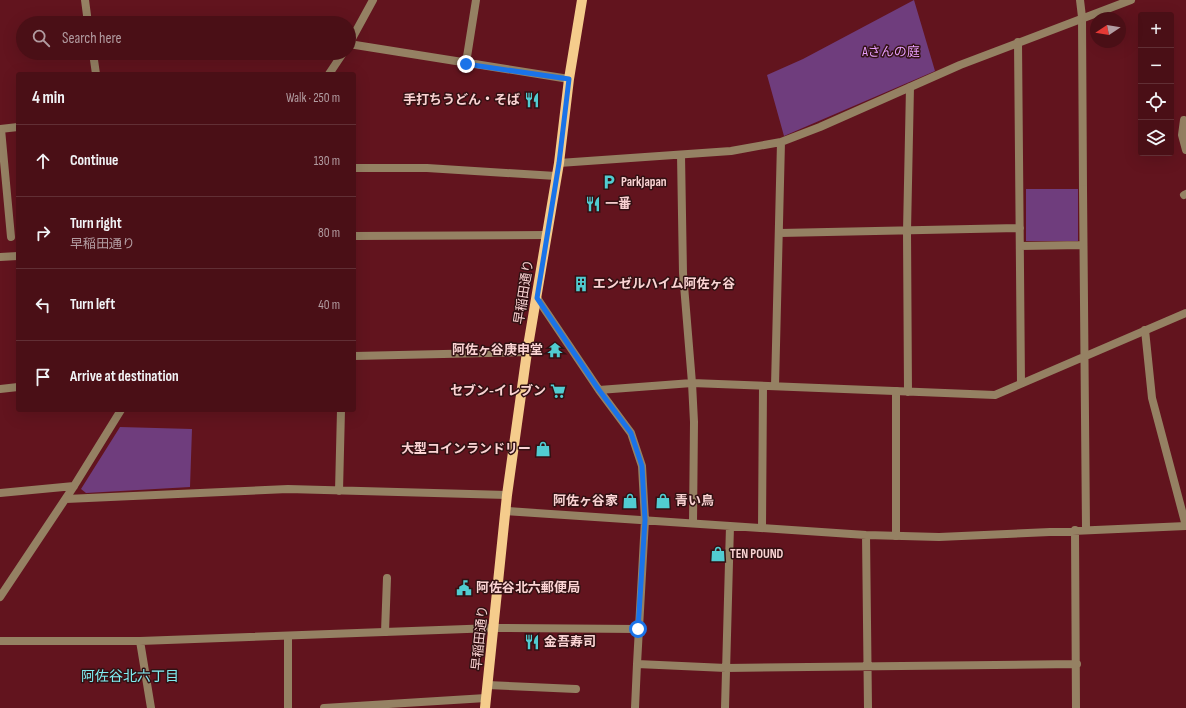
<!DOCTYPE html>
<html lang="en">
<head>
<meta charset="utf-8">
<style>
  :root { --surface:#4a0f16; --page:#51181f; --text:#f1f3f6; --muted:#b29ca1; --line:#612f35 }
  body { margin:0; font-family:"Sofia Sans Condensed","Noto Sans JP",sans-serif; background:var(--page); color:var(--text) }
  .controls { position:absolute; right:12px; top:12px; display:grid; overflow:hidden; border-radius:4px; box-shadow:0 4px 16px #0002 }
  .controls button { width:36px; height:36px; display:grid; place-items:center; padding:0; border:0; border-bottom:1px solid var(--line); background:var(--surface); color:var(--text); font:20px sans-serif }
  .compass { position:absolute; left:1090px; top:12px; width:36px; height:36px; border-radius:50%; background:var(--surface); box-shadow:0 4px 16px #0002; rotate:258deg }
  .stop { position:absolute; width:12px; height:12px; margin:-9px; border:3px solid #1a73e8; border-radius:50%; background:#fff }
  .stop.end { background:#1a73e8; border-color:#fff; box-shadow:0 1px 4px #0008 }
  .list { margin:0; padding:0; list-style:none }
  h2 { display:flex; justify-content:space-between; align-items:center; height:52px; margin:0; padding:0 16px; font-size:17px }
  h2 small { font-size:13px; font-weight:400; color:var(--muted) }
  .list li { display:grid; grid-template-columns:26px 1fr auto; gap:12px; align-items:center; box-sizing:border-box; height:72px; padding:0 16px; border-top:1px solid var(--line) }
  .list b { display:block; font-size:15px; white-space:nowrap }
  .list p { margin:0; font-size:13px; white-space:nowrap; color:var(--muted) }
  .list em { font-size:13px; font-style:normal; color:var(--muted) }
  .icon { flex:none; width:22px; height:22px; fill:none; stroke:currentColor; stroke-width:2; stroke-linecap:round; stroke-linejoin:round }
  .map { position:relative; flex:none; width:1186px; height:708px; overflow:hidden }
  .search { position:absolute; background:var(--surface); box-shadow:0 4px 16px #0002; left:16px; top:16px; width:340px; height:44px; display:flex; align-items:center; gap:10px; box-sizing:border-box; padding:0 14px; border-radius:22px; color:var(--muted); font-size:15px }
  .panel { position:absolute; background:var(--surface); box-shadow:0 4px 16px #0002; left:16px; top:72px; width:340px; height:340px; border-radius:4px }
  .map>svg:first-child { display:block }
  .green { fill:#6f3d7d }
  .lines { fill:none; stroke-linecap:round; stroke-linejoin:round }
  .service { stroke:#958163; stroke-width:8 }
  .minor { stroke:#958163; stroke-width:8 }
  .primary { stroke:#f5cc8c; stroke-width:10 }
  .route { stroke:#1a73e8; stroke-width:5 }
  .labels { text-anchor:middle; dominant-baseline:central; stroke-width:3; stroke-linejoin:round; paint-order:stroke }
  .park-label { font-size:13px; fill:#e79dfc; stroke:#321113 }
  .poi-label { font-size:13px; font-weight:bold; fill:#fad3d3; stroke:#321113; text-anchor:start }
  .street-label { font-size:13px; fill:#fad3d3; stroke:#321113 }
  .neighbourhood-label { font-size:14px; fill:#80ecf0; stroke:#321113 }
</style>
</head>
<body>
<div class="map">
<svg width="1186" height="708" viewBox="0 0 1186 708">
  <rect width="100%" height="100%" fill="#62141e"/>
  <!-- green -->
  <path class="green" d="M914,0l21,71 -151,65 -17,-61 36,-16z
    M1026,189h52v52h-52z
    M120,427l72,2 -2,58 -104,6 -5,-4z"/>
  <g class="lines">
    <!-- service -->
    <path class="service" d="M1082,17l1,172
      M1184,120l-2,15 4,15
      M1,129l10,108
      M354,168h73l129,8
      M1184,195l2,-1
      M1145,330l7,68 34,128
      M692,383l2,39 -1,101
      M896,391v145
      M762,528l1,-141
      M494,628l144,1
      M385,632l2,-54
      M288,636v72
      M487,685l89,4
      M324,708l162,-10"/>
    <!-- minor -->
    <path class="minor" d="M85,0l3,23
      M1080,0l2,17
      M1018,42l3,341
      M349,44l220,35
      M349,44l24,-44
      M93,53l3,21
      M466,63l10,-63
      M329,74l14,-21
      M0,129l18,-2
      M681,155l2,118 9,110
      M559,163l172,-12 50,-9 39,-15 140,-62 171,-65
      M1083,189l3,340
      M780,233l240,-5
      M354,236l192,-1
      M1020,246l63,-1
      M0,257l18,-1
      M537,298l62,92 32,43 11,33 3,54 -8,144
      M354,356l173,-4
      M775,386l6,-244
      M0,389l18,-2
      M599,390l93,-7 303,12 191,-82
      M908,392l-1,-161 3,-144
      M339,491l2,-81
      M0,493l74,-7
      M66,499l222,-10 219,6
      M506,511l360,24 73,2 247,-11
      M1075,530l1,178
      M866,535l2,173
      M0,597l74,-111 47,-76
      M0,641h140l354,-13
      M140,641l11,67
      M635,708l2,-44 89,4 351,-4
      M725,708l5,-182"/>
    <!-- primary -->
    <path class="primary" d="M485,708l22,-213 20,-143 32,-189 10,-84 13,-79"/>
  </g>
  <g class="lines">
    <!-- route -->
    <path class="route" d="M466,64l103,15 -10,84 -22,135 62,92 32,43 11,33 3,54 -7,109"/>
  </g>
  <!-- icons -->
  <defs>
    <g id="restaurant-bare" transform="scale(1.2)"><path d="M-5-6h1v4h1v-4h1v4h1v-4h1v5L-1.5 .5V6h-2V.5L-5-1ZM5-6V6H3V1.5H1.5Q1.5-4 5-6Z" fill="#51ccd1" stroke="#321113" stroke-width="2.5" paint-order="stroke"/></g>
    <g id="parking-bare" transform="scale(1.2)"><path d="M-3.5-5.5H1a3.5 3.5 0 0 1 0 7H-1V5.5H-3.5ZM-1-3.4V-.6H.8a1.4 1.4 0 0 0 0-2.8Z" fill="#51ccd1" stroke="#321113" stroke-width="2.5" paint-order="stroke"/></g>
    <g id="building-bare" transform="scale(1.2)"><path d="M-4-6H4V6H1V3H-1V6H-4ZM-2.5-4.3h1.7v1.8h-1.7ZM.8-4.3h1.7v1.8H.8ZM-2.5-1h1.7V.8h-1.7ZM.8-1h1.7V.8H.8Z" fill="#51ccd1" stroke="#321113" stroke-width="2.5" paint-order="stroke"/></g>
    <g id="temple-bare" transform="scale(1.2)"><path d="M0-6L5-2H3V0L6.5 2.5H4V6H1.5V3h-3V6H-4V2.5H-6.5L-3 0V-2H-5Z" fill="#51ccd1" stroke="#321113" stroke-width="2.5" paint-order="stroke"/></g>
    <g id="supermarket-bare" transform="scale(1.2)"><path d="M-6-5.5h2.5l.6 2H6L4.5 2H-2.5L-4.4-4H-6ZM-1.5 3.2a1.3 1.3 0 1 0 .1 0ZM3 3.2a1.3 1.3 0 1 0 .1 0Z" fill="#51ccd1" stroke="#321113" stroke-width="2.5" paint-order="stroke"/></g>
    <g id="shop-bare" transform="scale(1.2)"><path d="M-5-2.5h2.3a2.7 3.5 0 0 1 5.4 0H5L5.5 6h-11ZM-1.5-2.5h3a1.5 2.3 0 0 0-3 0Z" fill="#51ccd1" stroke="#321113" stroke-width="2.5" paint-order="stroke"/></g>
    <g id="civic-bare" transform="scale(1.2)"><path d="M-.6-6.5H3V-4.5H.6V-3L4-1V1h2V6H-6V1h2V-1L-.6-3ZM-1.2 2.5V6h2.4V2.5Z" fill="#51ccd1" stroke="#321113" stroke-width="2.5" paint-order="stroke"/></g>
  </defs>
  <g fill-rule="evenodd">
    <use href="#restaurant-bare" x="532" y="100"/>
    <use href="#parking-bare" x="609" y="182"/>
    <use href="#restaurant-bare" x="593" y="204"/>
    <use href="#building-bare" x="581" y="284"/>
    <use href="#temple-bare" x="555" y="350"/>
    <use href="#supermarket-bare" x="558" y="391"/>
    <use href="#shop-bare" x="543" y="449"/>
    <use href="#shop-bare" x="630" y="501"/>
    <use href="#shop-bare" x="663" y="501"/>
    <use href="#shop-bare" x="718" y="554"/>
    <use href="#civic-bare" x="464" y="588"/>
    <use href="#restaurant-bare" x="532" y="642"/>
  </g>
  <g class="labels">
    <!-- park labels -->
    <g class="park-label">
      <text x="891" y="52">Aさんの庭</text>
    </g>
    <!-- poi labels -->
    <g class="poi-label">
      <text x="520" y="100" text-anchor="end">手打ちうどん・そば</text>
      <text x="621" y="182">ParkJapan</text>
      <text x="605" y="204">一番</text>
      <text x="593" y="284">エンゼルハイム阿佐ヶ谷</text>
      <text x="543" y="350" text-anchor="end">阿佐ヶ谷庚申堂</text>
      <text x="546" y="391" text-anchor="end">セブン-イレブン</text>
      <text x="531" y="449" text-anchor="end">大型コインランドリー</text>
      <text x="618" y="501" text-anchor="end">阿佐ヶ谷家</text>
      <text x="675" y="501">青い鳥</text>
      <text x="730" y="554">TEN POUND</text>
      <text x="476" y="588">阿佐谷北六郵便局</text>
      <text x="544" y="642">金吾寿司</text>
    </g>
    <!-- street labels -->
    <g class="street-label">
      <text transform="translate(524 292) rotate(-81)">早稲田通り</text>
      <text transform="translate(480 638) rotate(-84)">早稲田通り</text>
    </g>
    <!-- neighbourhood labels -->
    <g class="neighbourhood-label">
      <text x="130" y="676">阿佐谷北六丁目</text>
    </g>
  </g>
</svg>
<div class="controls">
<button>+</button>
<button>−</button>
<button><svg class="icon" aria-label="locate" viewBox="0 0 24 24"><circle cx="12" cy="12" r="6"/><path d="M12 2v4M12 18v4M2 12h4M18 12h4"/></svg></button>
<button><svg class="icon" aria-label="layers" viewBox="0 0 24 24"><path d="M12 4l9 5-9 5-9-5zM3 14l9 5 9-5"/></svg></button>
</div>
<svg class="compass" viewBox="-18 -18 36 36"><path d="M0-13l5 13h-10z" fill="#e53935"/><path d="M0 13l5-13h-10z" fill="#b29ca1"/></svg>
<div class="stop" style="left:638px;top:629px"></div>
<div class="stop end" style="left:466px;top:64px"></div>
<div class="search"><svg class="icon" aria-label="search" viewBox="0 0 24 24"><circle cx="10" cy="10" r="6"/><path d="M15 15l6 6"/></svg>Search here</div>
<section class="panel">
<h2>4 min<small>Walk · 250 m</small></h2>
<ul class="list">
<li><svg class="icon" aria-label="ahead" viewBox="0 0 24 24"><path d="M12 20V5M6 11l6-6 6 6"/></svg><div><b>Continue</b></div><em>130 m</em></li>
<li><svg class="icon" aria-label="right" viewBox="0 0 24 24"><path d="M7 20v-9h11M14 6l5 5-5 5"/></svg><div><b>Turn right</b><p>早稲田通り</p></div><em>80 m</em></li>
<li><svg class="icon" aria-label="left" viewBox="0 0 24 24"><path d="M17 20v-9H6M10 6l-5 5 5 5"/></svg><div><b>Turn left</b></div><em>40 m</em></li>
<li><svg class="icon" aria-label="arrive" viewBox="0 0 24 24"><path d="M6 21V4h12l-3 4 3 4H6"/></svg><div><b>Arrive at destination</b></div></li>
</ul>
</section>
</div>
</body>
</html>
